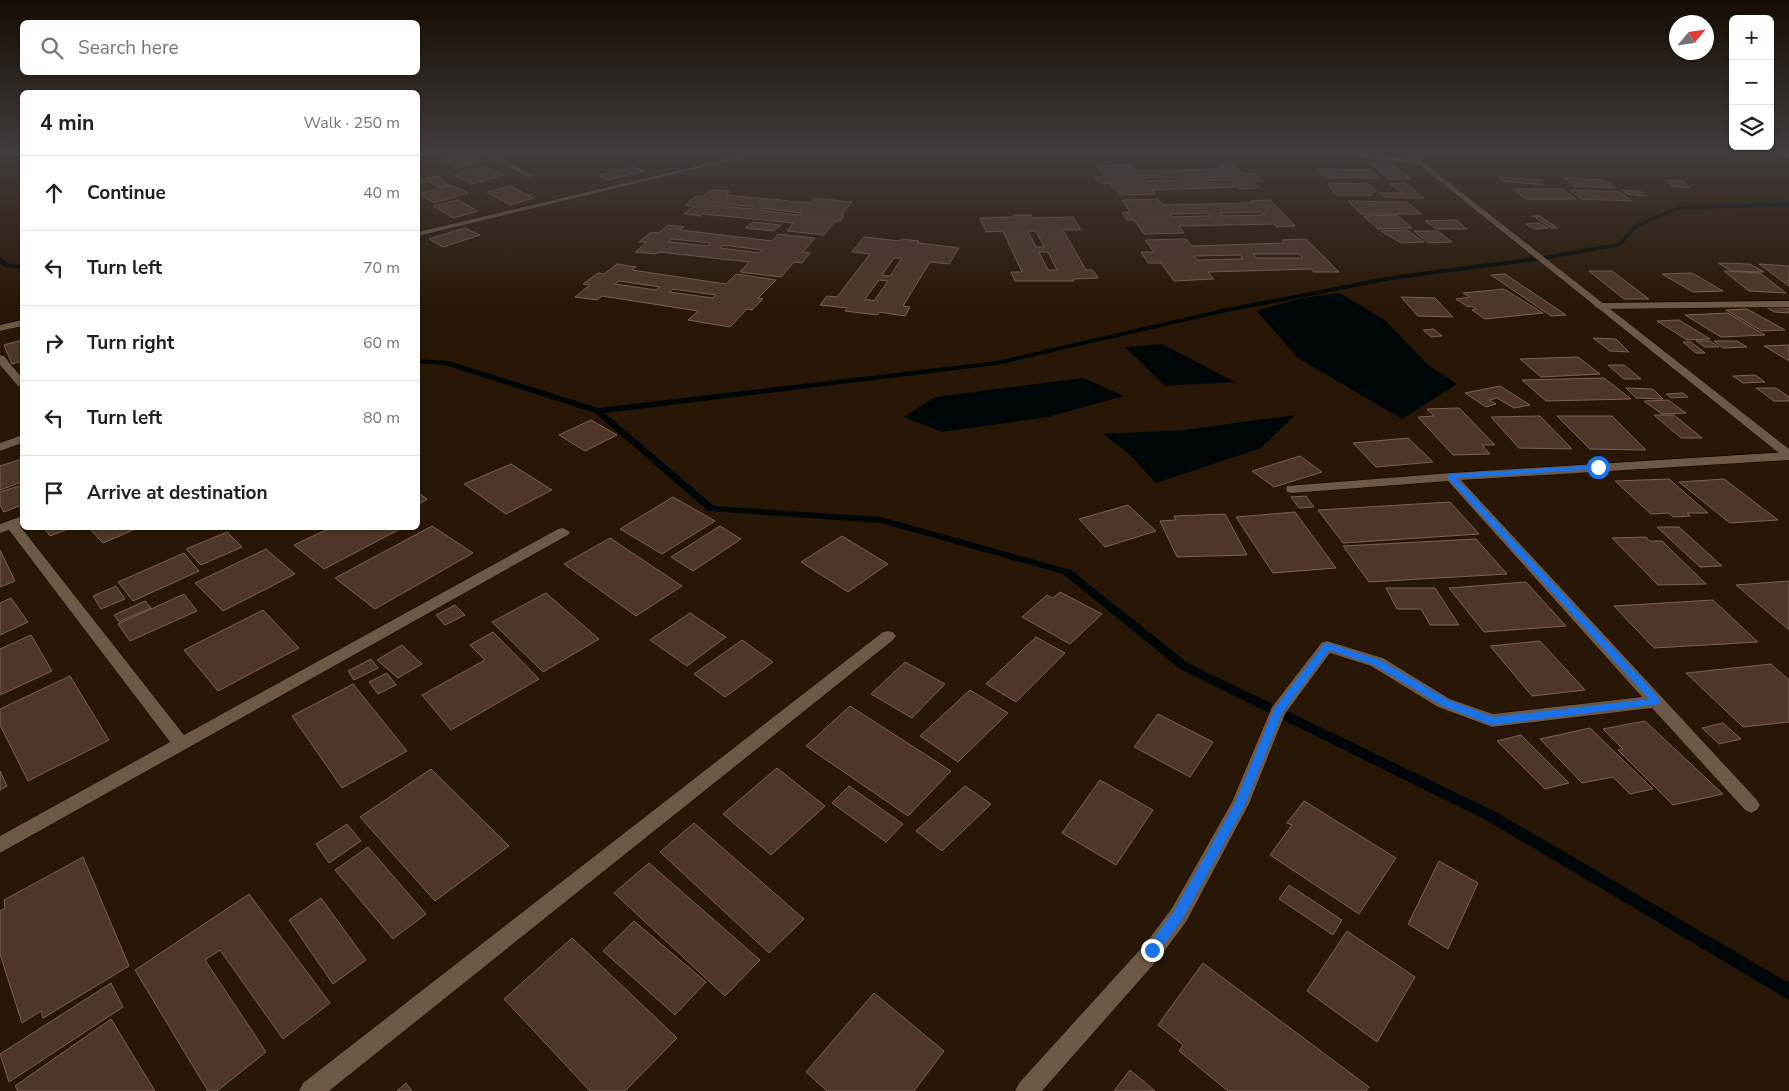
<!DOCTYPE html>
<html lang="en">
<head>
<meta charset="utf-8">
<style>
  :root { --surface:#fff; --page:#f2f2f2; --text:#202124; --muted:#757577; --line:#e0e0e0 }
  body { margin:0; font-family:"Nunito Sans",sans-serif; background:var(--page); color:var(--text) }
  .controls { position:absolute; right:15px; top:15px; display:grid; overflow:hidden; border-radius:8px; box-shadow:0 1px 4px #0004 }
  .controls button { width:45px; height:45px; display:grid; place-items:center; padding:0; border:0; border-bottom:1px solid var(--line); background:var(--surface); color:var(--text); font:25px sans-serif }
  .compass { position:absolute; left:1669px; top:15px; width:45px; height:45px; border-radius:50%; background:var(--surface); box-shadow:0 1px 4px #0004; rotate:61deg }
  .stop { position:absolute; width:15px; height:15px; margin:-11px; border:4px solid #1a73e8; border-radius:50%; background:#fff }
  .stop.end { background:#1a73e8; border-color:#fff; box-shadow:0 1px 5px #0008 }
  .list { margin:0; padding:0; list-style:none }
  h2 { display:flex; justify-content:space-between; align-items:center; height:65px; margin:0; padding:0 20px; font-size:21px }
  h2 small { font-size:16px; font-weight:400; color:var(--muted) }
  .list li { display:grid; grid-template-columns:32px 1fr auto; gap:15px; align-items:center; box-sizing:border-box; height:75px; padding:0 20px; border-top:1px solid var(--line) }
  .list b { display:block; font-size:19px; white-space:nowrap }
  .list em { font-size:16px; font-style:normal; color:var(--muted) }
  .icon { flex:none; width:28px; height:28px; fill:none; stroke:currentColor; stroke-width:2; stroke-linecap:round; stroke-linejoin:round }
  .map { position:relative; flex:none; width:1789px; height:1091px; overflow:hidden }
  .search { position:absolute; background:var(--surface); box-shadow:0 1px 4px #0004; left:20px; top:20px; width:400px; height:55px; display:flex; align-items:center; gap:12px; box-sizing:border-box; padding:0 18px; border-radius:8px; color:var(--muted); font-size:19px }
  .panel { position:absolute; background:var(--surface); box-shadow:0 1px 4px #0004; left:20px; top:90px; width:400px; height:440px; border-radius:8px }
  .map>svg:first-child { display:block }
  .water { fill:#000709 }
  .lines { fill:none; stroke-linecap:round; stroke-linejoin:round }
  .stream { fill:#000709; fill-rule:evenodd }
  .building { fill:#4e372a; stroke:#7b6254; fill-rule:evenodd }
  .minor-casing { stroke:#100300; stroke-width:1 }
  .secondary-casing { stroke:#100300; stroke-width:1 }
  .minor { fill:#6d5946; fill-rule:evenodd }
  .secondary { fill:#6d5946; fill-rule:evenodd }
  .route { fill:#1a73e8 }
</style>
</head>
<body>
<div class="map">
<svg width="1789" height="1091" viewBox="0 0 1789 1091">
  <rect width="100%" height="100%" fill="#281706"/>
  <!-- water -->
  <path class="water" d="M1340,293l46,28 42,44 29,19 -55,35 -104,-61 -41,-47 45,-13z
    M1162,344l73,38 -70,4 -40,-39z
    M1083,378l41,18 -76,21 -106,15 -38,-15 31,-20z
    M1295,415l-34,33 -105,35 -26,-28 -27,-21 81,-4z"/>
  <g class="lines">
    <!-- stream -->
    <path class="stream" d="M1789,202v4l-111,4 -40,17 -18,19 -77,14 -152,20 -169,33 -225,52 -392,48 109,93 167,11 190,53 117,93 308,149 293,171v17l-303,-180 -306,-151 -117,-95 -182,-51 -173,-12 -113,-98 -150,-48 -27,-2v-4l31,2 149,47 399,-47 225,-52 169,-33 152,-20 75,-13 16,-18 43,-19z
      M0,257l9,7 13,1v4l-17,-2 -5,-4z"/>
  </g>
  <!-- building -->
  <path class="building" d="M1027,152h20l-1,5 -20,-2z
    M465,155l17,7 -24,6 -17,-7z
    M1370,163h22l18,16h-22z
    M1131,165l6,6 84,-2 -2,-3h15l9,8h11l8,7 -10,1 7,6 -20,1 -2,-2 -85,3 4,4 -37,1 -9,-12 -10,1 -5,-7h10l-8,-11zM1178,177l3,3 -35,1 -2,-3zM1231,177l3,2 -38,1 -3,-2z
    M485,167l19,8 -32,9 -19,-9z
    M634,167l9,4 -35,9 -9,-5z
    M1317,169l54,1 8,8 -55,-1z
    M439,176l9,9 -13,2 -5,-6 -12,3 3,2 -3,1v-7z
    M1499,177l42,3 3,5 -42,-4z
    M1564,178l41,2 10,8 -41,-2z
    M1665,180l18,1 7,7 -19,-2z
    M1342,183l27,1 8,8h-6l2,3h-37l-8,-11z
    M1405,183l19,15h-15l-19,-14z
    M451,185l17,8 -34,10 -16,-9z
    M511,186l23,12 -24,7 -23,-13z
    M1513,189h49l14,10h-50z
    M711,190l19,1 -4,4 83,8 5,-5 38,4 -11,13h3l-4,6h-5l-11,14 -37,-4 6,-8 -90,-9 -2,2 -17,-2 10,-8 -9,-1 11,-9 6,1zM716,203l37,4 -2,2 -37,-4zM762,208l39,5 -3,2 -38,-5z
    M1571,190l49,2 12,9 -51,-2z
    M1623,190l19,2 3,4 -18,-2z
    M1379,193h24l4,5 -23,-1z
    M1158,199l4,6 91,-2 -3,-2 20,-1 25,26 -18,1 -3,-3 -95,2 5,7 -40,1 -10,-14h-7l-5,-7 8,-1 -8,-12zM1261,212l4,3 -42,1 -3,-3zM1208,213l3,3 -39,1 -2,-3z
    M458,200l20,11 -25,7 -20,-12z
    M1348,201l59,1 15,12h-61z
    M1014,215h17l2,3 40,-1 8,13h-18l23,40h7l5,8 -25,1 1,2h-59l-4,-9h11l-19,-41 -17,1 -6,-14 35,-1zM1028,231h8l8,16h-8zM1039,252h9l9,18h-9z
    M1397,215l15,13 -34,1 -14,-13z
    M1533,216h6l19,12h-7z
    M1456,220l11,9h-31l-11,-8z
    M752,222l29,3 -7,6 -29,-3z
    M1539,223l9,5 -13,1 -9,-5z
    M668,225l16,2 -4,3 92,11 6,-7 37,4 -12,14 7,1 -8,10 -8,-1 -13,15 -41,-5 9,-10 -90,-10 -4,2 -20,-2 12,-10h-8l12,-10 8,1zM672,239l39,4 -3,3 -40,-4zM723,245l39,5 -3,3 -39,-5z
    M465,228l15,7 -37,12 -14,-8z
    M1407,230l17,12 -23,1 -20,-12z
    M1414,231h24l14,11 -24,1z
    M864,237l36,4 2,-2 17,2 -1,2 41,5 -10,16 -19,-2 -27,44 7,1 -5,9 -26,-4 -2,3 -32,-4 2,-3 -27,-3 7,-9 10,1 33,-43 -18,-2zM894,258h8l-12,18 -8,-1zM879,280l9,1 -14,20 -9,-2z
    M1186,239l6,7 93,-3 -3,-3 24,-1 33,33h-25l-3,-3 -103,3 6,7 -40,2 -13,-18h-13l-7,-11h13l-9,-12zM1253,254h46l4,4h-46zM1240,255l3,4 -46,1 -3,-4z
    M1718,263l32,1 14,8 -33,-1z
    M617,264l19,3 -4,3 94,14 10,-10 40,6 -18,18 5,1 -11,11 -5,-1 -17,18 -42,-7 10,-9 -96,-15 -5,4 -22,-3 15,-12 -7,-1 15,-11 6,1zM619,281l41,6 -4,3 -41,-6zM673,289l43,6 -3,3 -44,-6z
    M1759,264l30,2v20z
    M1589,271h23l37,28h-25z
    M1724,271l36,2 26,20 -37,-2z
    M1692,273l31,18 -30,1 -31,-18z
    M1505,274l61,41 -15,1 -60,-41z
    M1504,289l39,24 -58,6 -13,-9 4,-1 -4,-3 -4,1 -12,-8 14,-2 -7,-4z
    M1401,297l34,1 18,19 -35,-1z
    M1766,307l23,1v5l-15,-1z
    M1747,309l38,21 -23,1 -36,-21z
    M1728,313l37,22 -44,2 -36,-22z
    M1679,320l31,19 -23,1 -30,-19z
    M1434,329l8,7 -11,1 -8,-7z
    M1593,338l23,1 13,13 -19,-1z
    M22,340v21l-10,3 -8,-19z
    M1696,341h14l9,6h-14z
    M1714,341h23l10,6 -24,1z
    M1683,342h8l14,11h-9z
    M1789,345v16l-25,-15z
    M1578,357l22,17 -59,3 -21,-18z
    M1608,365h16l17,14h-17z
    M1755,375l10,7 -22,1 -10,-7z
    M1604,378l27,21 -85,2 -24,-21z
    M1500,386l30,19 -16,3 -17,-10 -8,2 7,4 -10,3 -21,-14z
    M1626,388l27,1 10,10 -27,-1z
    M1756,388h20l13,9v4h-15z
    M1683,393l5,4 -17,1 -5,-4z
    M1668,400l18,13 -24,1 -18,-13z
    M1459,408l36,37h-13l8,9 -37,1 -35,-38 16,-1 -7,-7z
    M1654,415h20l28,23h-21z
    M1540,416l32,33 -53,-1 -28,-31z
    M1557,416h55l34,34 -56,-1z
    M591,420l26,15 -32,16 -26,-16z
    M1408,438l25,24 -57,5 -23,-24z
    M1300,456l22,16 -48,15 -22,-16z
    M22,459v23l-22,8v-24z
    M511,464l41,26 -46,24 -42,-30z
    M1669,479l39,34h-21l3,3 -17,1 -4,-4 -18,1 -36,-33z
    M1724,479l54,41 -48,3 -51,-41z
    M22,485v20l-18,7 -4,-7v-13z
    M418,493l9,6 -9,6z
    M1306,496l8,11 -15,1 -8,-11z
    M673,497l42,24 -53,33 -42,-25z
    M1450,502l29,32 -136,9 -25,-33z
    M1128,505l28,26 -51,16 -26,-28z
    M1295,512l41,56 -63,5 -37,-56z
    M1225,514l22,41 -70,2 -17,-36 16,-1 -2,-4z
    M432,526l41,27 -98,56 -40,-31z
    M720,526l21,13 -48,32 -22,-14z
    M1657,527h22l43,39 -22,1z
    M44,528h27l-21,8z
    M89,528h49l-35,15z
    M330,528h72l-78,41 -30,-24z
    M227,532l15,15 -41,18 -15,-16z
    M842,536l46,28 -40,28 -47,-30z
    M1646,537l4,4h12l44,43 -48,1 -46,-47z
    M610,538l72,48 -46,30 -72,-52z
    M1476,539l31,35 -138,8 -26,-36z
    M266,549l29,25 -72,37 -28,-28z
    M0,550l15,31 -15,6z
    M184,553l15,18 -66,30 -15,-19z
    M1789,581v49l-53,-45z
    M1526,582l40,44 -82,6 -35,-44z
    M116,586l9,13 -24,10 -8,-13z
    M1386,588h49l24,37h-29l-9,-16h-24z
    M1060,592l42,22 -32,30 -48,-27 25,-22 6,3z
    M546,593l53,46 -56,33 -51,-50z
    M184,594l13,17 -67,30 -12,-17z
    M11,598l17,24 -28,13v-32z
    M1713,600l45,42 -104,6 -40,-42z
    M145,601l6,7 -32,14 -5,-7z
    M455,605l10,10 -20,10 -9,-10z
    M263,610l36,38 -81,43 -34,-41z
    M690,613l36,24 -39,29 -37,-26z
    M493,632l46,47 -88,51 -29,-35 63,-35 -15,-15z
    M31,635l21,36 -52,24v-46z
    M1036,637l29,16 -49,49 -30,-18z
    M742,640l31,22 -48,35 -31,-23z
    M1540,641l45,49 -53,6 -42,-50z
    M402,645l20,19 -24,14 -21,-18z
    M371,659l7,9 -24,12 -6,-9z
    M905,662l40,22 -33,34 -41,-24z
    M1771,664l18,16v42l-46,5 -57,-54z
    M387,673l9,12 -18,9 -9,-12z
    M70,676l39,64 -81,41 -28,-56v-16z
    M353,684l54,67 -65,37 -50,-72z
    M970,690l38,23 -50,49 -38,-26z
    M850,706l101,65 -43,45 -102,-70z
    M1158,714l55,28 -23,35 -56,-30z
    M1645,721l78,73 -50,11 -55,-55 5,-1 -20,-20z
    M1723,723l18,16 -22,5 -17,-16z
    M1590,728l63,61 -23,5 -17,-17 -31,6 -42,-44z
    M1521,735l48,48 -24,6 -48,-48z
    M777,768l48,38 -54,49 -48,-41z
    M431,769l78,77 -74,55 -75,-84z
    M0,771l7,15 -7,4z
    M1100,780l53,30 -37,55 -54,-32z
    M849,786l54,38 -17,18 -54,-39z
    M965,786l26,18 -49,47 -26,-20z
    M1304,801l92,57 -37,56 -89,-59 22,-30 -5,-2z
    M694,823l110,96 -35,34 -109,-101z
    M347,824l14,17 -32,22 -13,-19z
    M368,847l58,67 -33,25 -58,-69z
    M83,857l46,109 -86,52 -2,-7 -19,12 -22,-69v-43l5,-3 -1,-8z
    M1439,861l39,22 -30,66 -40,-25z
    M649,863l111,97 -35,36 -111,-103z
    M1289,885l53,35 -9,15 -54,-36z
    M249,894l81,109 -47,36 -63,-89 -15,10 61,92 -49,39h-9l-73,-121z
    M321,898l45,62 -33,24 -44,-64z
    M634,921l72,61 -31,33 -72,-64z
    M1347,931l68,46 -38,65 -70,-51z
    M572,938l105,100 -52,53h-35l-86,-92z
    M1203,963l166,124 -3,4h-138l-49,-40 4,-6 -25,-20z
    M111,983l12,24 -114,75 -9,-28z
    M874,993l70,58 -30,40h-87l-21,-19z
    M111,1019l44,72h-137l-3,-5z
    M1130,1070l25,21h-41z
    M406,1083l6,8h-15z"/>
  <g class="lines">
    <!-- minor casing -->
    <g class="minor-casing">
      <path id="minor" d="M480,152h8l48,24 -7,2z
        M756,152h10l-348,84v-4z
        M1334,152h17l69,8 4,2 -4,2 -83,-10z
        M1718,152l71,1v4l-68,-3z
        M1789,301v6l-190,2 -5,-3 5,-3z
        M22,320v6l-22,5v-6z
        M0,355l4,1 18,22v9l-4,-1 -18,-21z
        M22,435v8l-22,8v-8z
        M1789,452v8l-328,20 296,320 3,5 -3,5 -6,3 -6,-3 -93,-102 -160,19 -54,-20 -67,-41 -41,-13 -45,61 -36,90 -63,118 -26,35 -118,134h-27l4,-8 127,-140 26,-35 60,-106 40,-95 50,-65 5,-1 56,17 67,41 43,15 149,-17 -194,-216 -156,12 -5,-1 -1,-3 1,-3 164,-13z
        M22,516v9l-2,1 164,209 374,-206 5,-1 7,4 -2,3 -568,318v-17l170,-94 -161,-212 -9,3v-9z
        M888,631l5,1 3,4 -3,4 -564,451h-30l4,-8 580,-451z"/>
    </g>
    <!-- secondary casing -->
    <g class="secondary-casing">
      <path id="secondary" d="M1403,152h7l379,297v10l-4,-1z"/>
    </g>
    <!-- minor -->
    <use href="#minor" class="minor"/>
    <!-- secondary -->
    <use href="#secondary" class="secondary"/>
  </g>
  <!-- sky -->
  <linearGradient id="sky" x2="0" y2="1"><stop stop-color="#160d03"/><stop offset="0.5" stop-color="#423c3b"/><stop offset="1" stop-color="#423c3b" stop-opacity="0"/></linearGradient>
  <rect width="1789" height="304" fill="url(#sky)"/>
  <!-- route -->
  <path class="route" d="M1598,465l2,1v3l-144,9 204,221v5l-168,21 -51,-20 -67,-40 -45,-15 -47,63 -38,94 -61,111 -26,36 -5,1 -4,-1 -2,-4 2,-4 26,-35 61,-108 39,-94 50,-65 3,-1 53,17 68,40 45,17 156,-18 -202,-222 3,-3z"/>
</svg>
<div class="controls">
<button>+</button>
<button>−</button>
<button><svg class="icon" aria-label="layers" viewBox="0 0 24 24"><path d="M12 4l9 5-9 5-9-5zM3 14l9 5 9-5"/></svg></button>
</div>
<svg class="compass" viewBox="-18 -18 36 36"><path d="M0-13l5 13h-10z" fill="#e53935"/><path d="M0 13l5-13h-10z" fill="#757577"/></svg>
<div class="stop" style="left:1598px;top:467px"></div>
<div class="stop end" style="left:1152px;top:950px"></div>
<div class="search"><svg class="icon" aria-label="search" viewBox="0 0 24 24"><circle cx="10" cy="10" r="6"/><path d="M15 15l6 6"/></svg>Search here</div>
<section class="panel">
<h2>4 min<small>Walk · 250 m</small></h2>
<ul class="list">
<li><svg class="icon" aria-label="ahead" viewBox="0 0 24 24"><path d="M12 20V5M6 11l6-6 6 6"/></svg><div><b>Continue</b></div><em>40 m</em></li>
<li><svg class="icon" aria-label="left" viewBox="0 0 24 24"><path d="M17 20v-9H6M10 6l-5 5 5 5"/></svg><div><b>Turn left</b></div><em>70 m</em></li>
<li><svg class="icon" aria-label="right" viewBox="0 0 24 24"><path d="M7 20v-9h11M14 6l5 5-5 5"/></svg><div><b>Turn right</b></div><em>60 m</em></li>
<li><svg class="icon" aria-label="left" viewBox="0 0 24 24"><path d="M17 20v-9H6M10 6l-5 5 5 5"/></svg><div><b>Turn left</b></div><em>80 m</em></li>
<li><svg class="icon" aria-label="arrive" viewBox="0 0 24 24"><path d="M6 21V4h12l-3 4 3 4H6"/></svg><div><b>Arrive at destination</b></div></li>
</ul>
</section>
</div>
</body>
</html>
